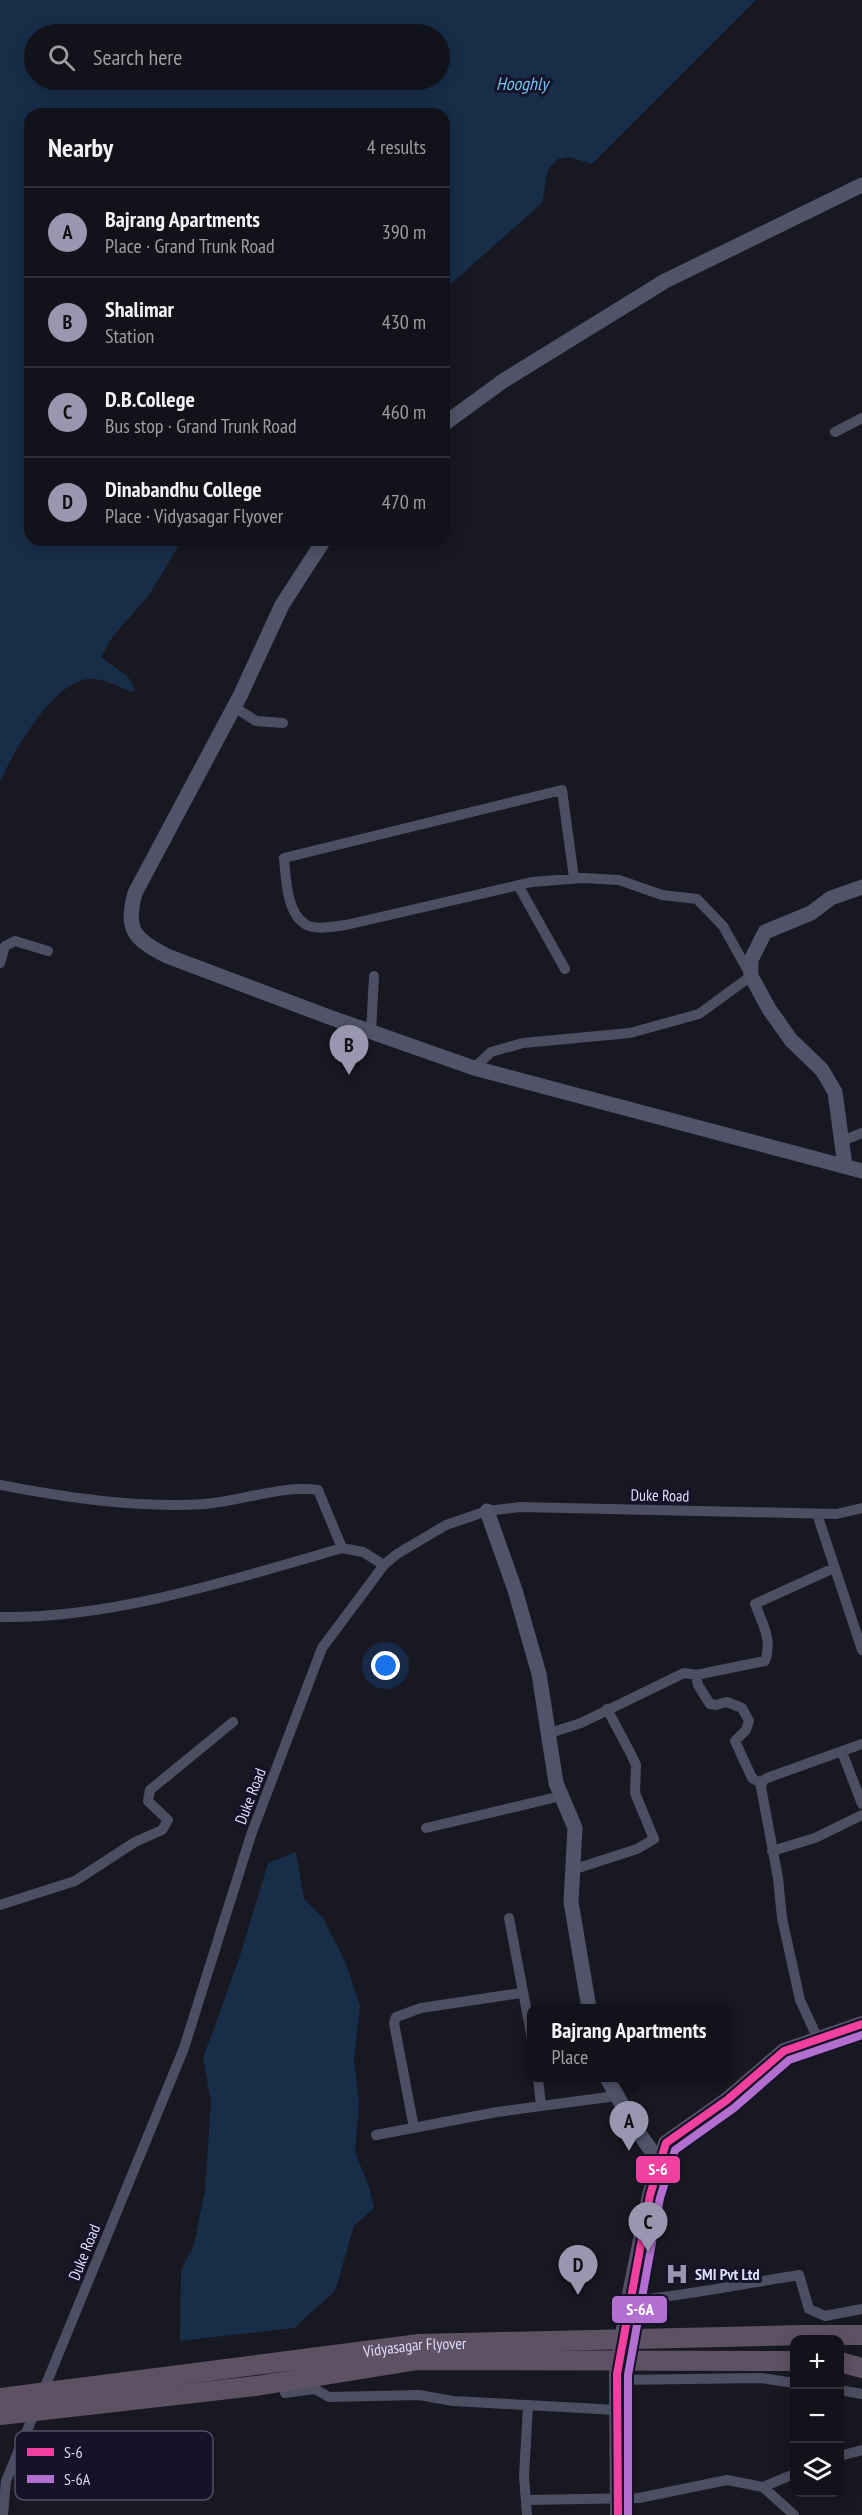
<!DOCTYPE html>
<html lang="en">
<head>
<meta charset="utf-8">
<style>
  :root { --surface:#12121a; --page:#1f2027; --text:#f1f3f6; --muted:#9c9ea2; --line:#313239; --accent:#9897af }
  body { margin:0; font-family:"PT Sans Narrow",sans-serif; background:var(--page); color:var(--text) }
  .controls { position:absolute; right:18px; bottom:18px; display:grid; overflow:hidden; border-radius:12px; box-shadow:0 3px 15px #0003 }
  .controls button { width:54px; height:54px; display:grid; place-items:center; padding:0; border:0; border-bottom:2px solid var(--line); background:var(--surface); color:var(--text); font:30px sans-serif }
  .you { position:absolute; left:386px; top:1666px; width:21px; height:21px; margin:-15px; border:4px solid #fff; border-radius:50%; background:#1a73e8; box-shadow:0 0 0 9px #1a73e833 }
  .badge { display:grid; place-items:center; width:39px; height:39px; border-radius:50%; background:var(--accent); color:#111; font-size:20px; font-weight:700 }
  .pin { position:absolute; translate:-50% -50px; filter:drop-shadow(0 2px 3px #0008) }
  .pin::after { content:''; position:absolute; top:32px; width:21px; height:18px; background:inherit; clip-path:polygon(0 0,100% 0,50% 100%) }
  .popup { position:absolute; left:527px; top:2004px; width:204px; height:78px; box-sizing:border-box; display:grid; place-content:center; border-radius:12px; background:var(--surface); filter:drop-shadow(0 2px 4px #0005); font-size:20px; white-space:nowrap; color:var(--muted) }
  .popup b { font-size:22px; color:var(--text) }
  .popup::after { content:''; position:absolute; left:50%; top:100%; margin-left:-12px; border:12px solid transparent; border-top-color:var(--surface) }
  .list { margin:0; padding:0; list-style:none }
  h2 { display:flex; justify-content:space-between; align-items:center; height:78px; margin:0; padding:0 24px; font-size:26px }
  h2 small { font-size:20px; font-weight:400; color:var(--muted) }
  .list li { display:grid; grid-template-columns:39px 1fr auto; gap:18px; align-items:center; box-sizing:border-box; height:90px; padding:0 24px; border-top:2px solid var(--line) }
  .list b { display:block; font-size:22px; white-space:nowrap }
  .list p { margin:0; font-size:20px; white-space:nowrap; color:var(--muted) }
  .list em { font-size:20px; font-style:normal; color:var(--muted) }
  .icon { flex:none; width:33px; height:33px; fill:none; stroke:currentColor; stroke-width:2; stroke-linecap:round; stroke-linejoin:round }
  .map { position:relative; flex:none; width:862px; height:2515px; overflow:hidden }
  .search { position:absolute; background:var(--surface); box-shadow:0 3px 15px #0003; left:24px; top:24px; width:426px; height:66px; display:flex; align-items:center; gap:15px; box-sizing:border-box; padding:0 21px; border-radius:33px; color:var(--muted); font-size:22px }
  .panel { position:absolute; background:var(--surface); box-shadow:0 3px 15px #0003; left:24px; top:108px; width:426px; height:438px; border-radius:18px }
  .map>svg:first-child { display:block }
  .water { fill:#172d48; fill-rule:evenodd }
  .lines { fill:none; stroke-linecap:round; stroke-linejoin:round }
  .street { stroke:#4e4e62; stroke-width:10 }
  .secondary { stroke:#515368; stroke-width:15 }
  .primary { stroke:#554f66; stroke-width:16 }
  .highway { stroke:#5f5164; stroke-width:20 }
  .highway-bridge { stroke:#5f5164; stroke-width:20 }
  .bus-1-casing { stroke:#151327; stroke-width:12 }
  .bus-2-casing { stroke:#151327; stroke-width:12 }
  .bus-1 { stroke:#f240a1; stroke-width:8 }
  .bus-2 { stroke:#b36fd0; stroke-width:8 }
  .labels { text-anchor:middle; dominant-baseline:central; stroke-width:6; stroke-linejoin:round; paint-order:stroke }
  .street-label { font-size:16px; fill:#dddcfb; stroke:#151327 }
  .poi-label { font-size:16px; font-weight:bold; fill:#dddcfb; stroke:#151327; text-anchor:start }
  .water-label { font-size:18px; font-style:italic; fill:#75c0f0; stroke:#151327 }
  .key { fill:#151327; stroke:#514f67; stroke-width:1.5 }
  .key-label { font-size:16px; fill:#dddcfb }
  .line-badge { stroke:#151327; stroke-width:2 }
  .badge-label { font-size:16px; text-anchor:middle; font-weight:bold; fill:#fff }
</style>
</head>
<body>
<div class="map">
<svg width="862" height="2515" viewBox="0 0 862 2515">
  <rect width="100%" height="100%" fill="#181822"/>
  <!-- water -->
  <path class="water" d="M0,0h756l-164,164 -23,-7 -11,2 -10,10 -6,34 -98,87v-176h-414v426h152l-33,55 -36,41 -12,21 27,20 7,13 -3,2c-14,-5 -30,-15 -44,-13 -35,3 -75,73 -88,103zM34,34h406v46h-406z
    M296,1852l8,47 19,19 23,45 14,43 -6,54 5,43 -4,49 14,35 5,21 -20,18 -19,65 -41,37 -114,13 1,-71 13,-25 11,-55 6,-88 -8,-44 37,-102 28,-93z"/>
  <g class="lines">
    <!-- street -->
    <path class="street" d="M835,432l27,-14
      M234,707l22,14 27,2
      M518,885l47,84
      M0,963l5,-17 10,-5 33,10
      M371,1032l3,-56
      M474,1068l17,-16 32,-9 107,-10 69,-19 52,-38 -28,-50 -26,-27 -35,-4 -43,-15 -37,-2 -50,4 -186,43c-11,1 -31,6 -41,-1 -19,-12 -19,-47 -21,-66l278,-68 12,88
      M842,1141l20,-8
      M0,1485c68,13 135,23 205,19 38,-3 75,-19 113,-14l24,58
      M817,1514l45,136
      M0,1617c112,2 235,-38 342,-69l21,4 21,13
      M696,1675l2,10 12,19 6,1 11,-3 15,6 7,13 -3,9 -11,11 17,37 10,6
      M547,1734l34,-11 103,-50 12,2 69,-14c8,-20 -3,-39 -10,-57l79,-36
      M842,1752l20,52
      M426,1828l135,-32
      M772,1851l43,-13 47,-23
      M572,1870l65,-21 17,-10 -19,-46 1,-28 -4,-9 -25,-47
      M0,1905l75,-24 60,-39 27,-12 6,-10 -20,-19 2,-11 83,-68
      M509,1918l23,121
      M818,2039l-18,-39 -18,-82 -4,-40 -17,-91 1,-6 5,-3 95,-34
      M538,2078l3,28
      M414,2128l-20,-105 2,-6 25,-9 100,-15
      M376,2135l121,-23 119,-16
      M628,2301c58,-5 114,-17 171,-26l10,34 16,7 37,-7
      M617,2380l144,-2 33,5
      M840,2390l22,4
      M285,2393l30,-4 14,8 90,-2 34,6 164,9
      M42,2394l142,-346 67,-213 71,-187 62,-83 13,-11 49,-29 41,-14 33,-4 316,7 26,-6
      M840,2456l22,-6
      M763,2487l31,-13
      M526,2500l113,-2 88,-18 36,7 31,28
      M3,2515l3,-34 30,-72
      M527,2515l-3,-39 4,-70"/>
    <!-- secondary -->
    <path class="secondary" d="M444,424l59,-43 162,-100 197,-96
      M324,540l-42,65 -42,91 -105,197c-10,37 -1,46 32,63l162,61 145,51 388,103
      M845,1166l-10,-74 -13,-22 -31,-30 -22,-31 -18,-33v-16l14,-28 46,-19 20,-15 31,-11
      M487,1511l28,79 24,84 17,109 19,45 -4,74 18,106
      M607,2078l29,51 24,34"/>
    <!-- primary -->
    <path class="primary" d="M618,2515l-1,-141 10,-65 23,-114 16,-52 61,-43 57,-49 78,-27"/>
    <!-- highway -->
    <path class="highway" d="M803,2335h59
      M840,2362l22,6"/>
    <!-- highway-bridge -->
    <g class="highway-bridge">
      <path id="s1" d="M0,2398l419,-54 384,-9"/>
      <path d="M0,2415l256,-29 162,-26 376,1"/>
    </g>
    <!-- bus-1 casing -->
    <g class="bus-1-casing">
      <path id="bus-1" d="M618,2515l-1,-141 33,-179 16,-52 61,-43 57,-49 78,-27"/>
    </g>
    <!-- bus-2 casing -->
    <g class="bus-2-casing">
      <path id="bus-2" d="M628,2515v-140l32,-177 15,-48 59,-42 55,-48 73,-25"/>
    </g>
    <!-- bus-1 -->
    <use href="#bus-1" class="bus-1"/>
    <!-- bus-2 -->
    <use href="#bus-2" class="bus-2"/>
  </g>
  <!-- icons -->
  <defs>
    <g id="hospital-bare" transform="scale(1.8)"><path d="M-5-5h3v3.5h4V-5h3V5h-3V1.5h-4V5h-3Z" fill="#9897af" stroke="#151327" stroke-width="2.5" paint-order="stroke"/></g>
  </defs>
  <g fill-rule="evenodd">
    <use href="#hospital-bare" x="677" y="2274"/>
  </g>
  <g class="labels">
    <!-- street labels -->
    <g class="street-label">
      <text transform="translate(660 1495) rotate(1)">Duke Road</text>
      <text transform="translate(250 1796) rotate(-69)">Duke Road</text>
      <text transform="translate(84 2252) rotate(-68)">Duke Road</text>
      <text stroke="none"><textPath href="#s1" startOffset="418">Vidyasagar Flyover</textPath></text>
    </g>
    <!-- poi labels -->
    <g class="poi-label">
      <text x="695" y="2274">SMI Pvt Ltd</text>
    </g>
    <!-- water labels -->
    <g class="water-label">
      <text x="522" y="83">Hooghly</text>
    </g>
  </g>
  <!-- legend -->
  <rect x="15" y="2431" width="198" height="69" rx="9" class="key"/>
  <rect x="27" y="2448" width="27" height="8" fill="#f240a1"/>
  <rect x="27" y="2475" width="27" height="8" fill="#b36fd0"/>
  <g class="key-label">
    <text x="64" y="2458">S-6</text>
    <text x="64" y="2485">S-6A</text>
  </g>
  <g class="line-badge">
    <rect x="635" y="2155" width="46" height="29" rx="6" fill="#f240a1"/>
    <rect x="611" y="2295" width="57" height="29" rx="6" fill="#b36fd0"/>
  </g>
  <g class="badge-label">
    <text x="658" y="2175">S-6</text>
    <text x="640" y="2315">S-6A</text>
  </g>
</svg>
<div class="controls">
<button>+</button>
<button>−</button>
<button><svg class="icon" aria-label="layers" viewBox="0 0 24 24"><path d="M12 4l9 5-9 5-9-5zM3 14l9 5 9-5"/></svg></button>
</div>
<div class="you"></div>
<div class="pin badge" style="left:629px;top:2151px">A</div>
<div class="popup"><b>Bajrang Apartments</b>Place</div>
<div class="pin badge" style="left:349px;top:1075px">B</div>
<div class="pin badge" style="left:648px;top:2252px">C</div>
<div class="pin badge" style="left:578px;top:2295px">D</div>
<div class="search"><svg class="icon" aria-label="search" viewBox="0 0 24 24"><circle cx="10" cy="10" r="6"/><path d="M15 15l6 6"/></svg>Search here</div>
<section class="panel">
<h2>Nearby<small>4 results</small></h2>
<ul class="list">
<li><span class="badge">A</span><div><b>Bajrang Apartments</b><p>Place · Grand Trunk Road</p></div><em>390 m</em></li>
<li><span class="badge">B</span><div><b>Shalimar</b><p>Station</p></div><em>430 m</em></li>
<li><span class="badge">C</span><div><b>D.B.College</b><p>Bus stop · Grand Trunk Road</p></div><em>460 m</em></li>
<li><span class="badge">D</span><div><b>Dinabandhu College</b><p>Place · Vidyasagar Flyover</p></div><em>470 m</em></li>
</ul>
</section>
</div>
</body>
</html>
